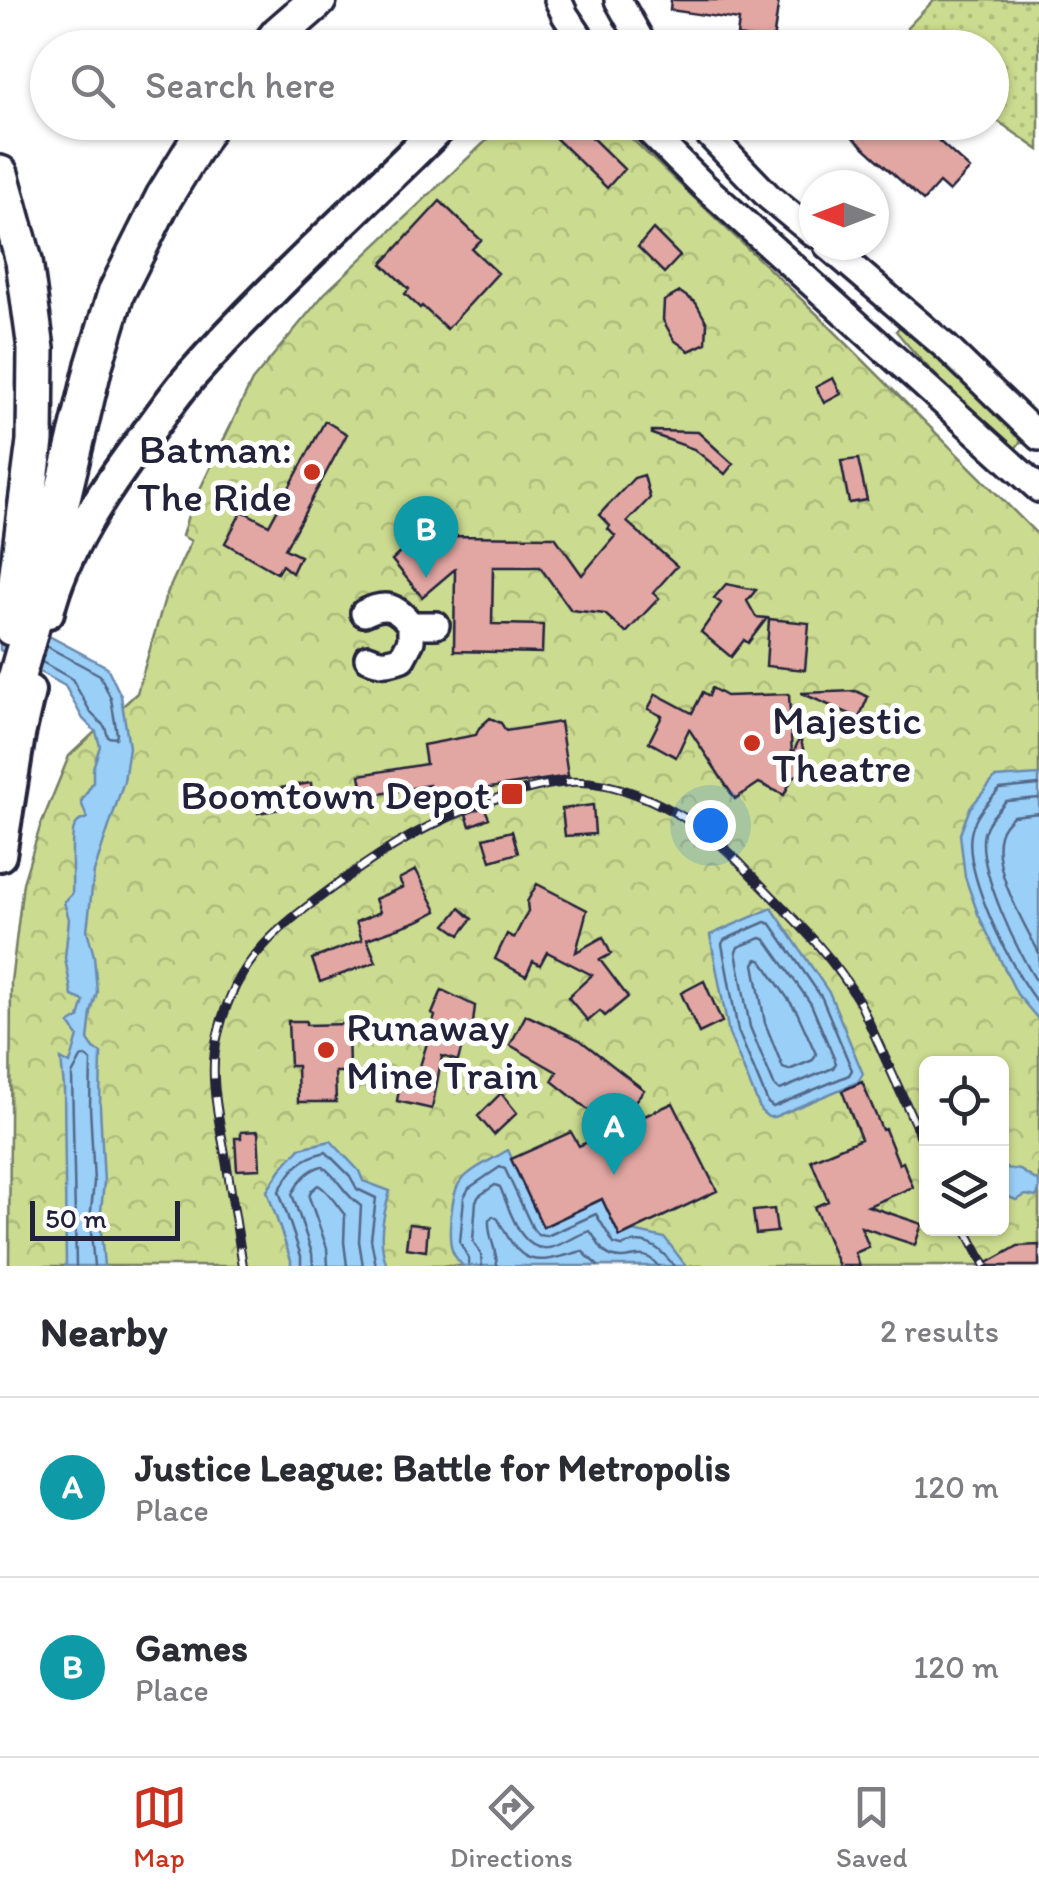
<!DOCTYPE html>
<html lang="en">
<head>
<meta charset="utf-8">
<style>
  :root { --surface:#fff; --page:#f2f2f3; --text:#2b2b33; --muted:#7c7c81; --line:#e1e1e2; --accent:#c8321e }
  body { margin:0; font-family:Itim,sans-serif; background:var(--page); color:var(--text) }
  .controls { position:absolute; right:30px; bottom:30px; display:grid; overflow:hidden; border-radius:15px; box-shadow:0 2px 8px #0004 }
  .controls button { width:90px; height:90px; display:grid; place-items:center; padding:0; border:0; border-bottom:2px solid var(--line); background:var(--surface); color:var(--text); font:50px sans-serif }
  .compass { position:absolute; left:799px; top:170px; width:90px; height:90px; border-radius:50%; background:var(--surface); box-shadow:0 2px 8px #0004; rotate:270deg }
  .scale { position:absolute; left:30px; bottom:25px; width:150px; box-sizing:border-box; padding-left:10px; border:5px solid #22223b; border-top:0; font-size:28px; line-height:35px; white-space:nowrap; color:#22223b; -webkit-text-stroke:8px #fff; paint-order:stroke }
  .you { position:absolute; left:710px; top:825px; width:35px; height:35px; margin:-25px; border:8px solid #fff; border-radius:50%; background:#1a73e8; box-shadow:0 0 0 15px #1a73e833 }
  .badge { display:grid; place-items:center; width:65px; height:65px; border-radius:50%; background:var(--accent); color:#fff; font-size:32px; font-weight:700 }
  .pin { position:absolute; translate:-50% -82px; filter:drop-shadow(0 2px 5px #0008) }
  .pin::after { content:''; position:absolute; top:52px; width:35px; height:30px; background:inherit; clip-path:polygon(0 0,100% 0,50% 100%) }
  .list { margin:0; padding:0; list-style:none }
  h2 { display:flex; justify-content:space-between; align-items:center; height:130px; margin:0; padding:0 40px; font-size:42px }
  h2 small { font-size:32px; font-weight:400; color:var(--muted) }
  .list li { display:grid; grid-template-columns:65px 1fr auto; gap:30px; align-items:center; box-sizing:border-box; height:180px; padding:0 40px; border-top:2px solid var(--line) }
  .list b { display:block; font-size:38px; white-space:nowrap }
  .list p { margin:0; font-size:32px; white-space:nowrap; color:var(--muted) }
  .list em { font-size:32px; font-style:normal; color:var(--muted) }
  .icon { flex:none; width:55px; height:55px; fill:none; stroke:currentColor; stroke-width:2; stroke-linecap:round; stroke-linejoin:round }
  .map { position:relative; flex:none; width:1039px; height:1266px; overflow:hidden }
  .search { position:absolute; background:var(--surface); box-shadow:0 2px 8px #0004; left:30px; right:30px; top:30px; height:110px; display:flex; align-items:center; gap:25px; box-sizing:border-box; padding:0 35px; border-radius:55px; color:var(--muted); font-size:38px }
  .sheet { height:490px; background:var(--surface) }
  nav { display:flex; justify-content:space-around; align-items:center; box-sizing:border-box; height:140px; border-top:2px solid var(--line); background:var(--surface); font-size:28px; color:var(--muted) }
  nav a { display:grid; justify-items:center; gap:5px }
  nav .on { color:var(--accent) }
  .map>svg:first-child { display:block }
  .grass { fill:url(#grass-dots); stroke:#767e65; stroke-width:2.5 }
  .park { fill:url(#park-crowns); stroke:#767e65; stroke-width:2.5; fill-rule:evenodd }
  .water { fill:#9acff8; stroke:#6a8aac; stroke-width:2.5 }
  .lines { fill:none; stroke-linecap:round; stroke-linejoin:round }
  .shore { stroke:#526787; stroke-width:2.5 }
  .building { fill:#e2a7a3; stroke:#22223b; stroke-width:2.5 }
  .minor-casing { stroke:#22223b; stroke-width:32 }
  .major-casing { stroke:#22223b; stroke-width:38 }
  .highway-casing { stroke:#22223b; stroke-width:42 }
  .minor { stroke:#fff; stroke-width:25 }
  .major { stroke:#fff; stroke-width:30 }
  .highway { stroke:#fff; stroke-width:35 }
  .rail-casing { stroke:#22223b; stroke-width:10 }
  .rail { stroke:#fff; stroke-width:6; stroke-dasharray:19; stroke-linecap:butt }
  .poi-dot { fill:#c8321e; stroke:#fff; stroke-width:4 }
  .labels { text-anchor:middle; dominant-baseline:central; stroke-width:10; stroke-linejoin:round; paint-order:stroke }
  .poi-label { font-size:42px; fill:#22223b; stroke:#fff; text-anchor:end }
</style>
</head>
<body>
<div class="map">
<svg width="1039" height="1266" viewBox="0 0 1039 1266">
  <defs>
    <pattern id="grass-dots" width="8" height="8" patternUnits="userSpaceOnUse" patternTransform="scale(2.5)"><rect width="8" height="8" fill="#cbdb8f"/><path d="M2 2h.1M6 6h.1" fill="none" stroke="#aebc7c" stroke-width="1.8" stroke-linecap="round"/></pattern>
    <pattern id="park-crowns" width="20" height="18" patternUnits="userSpaceOnUse" patternTransform="scale(2.5)"><rect width="20" height="18" fill="#cbdb8f"/><path d="M2 6a3 3 0 1 1 6 0M12 15a3 3 0 1 1 6 0" fill="none" stroke="#aebc7c"/></pattern>
  </defs>
  <rect width="100%" height="100%" fill="#fff"/>
  <filter id="ink" filterUnits="userSpaceOnUse"><feTurbulence type="fractalNoise" baseFrequency=".01" numOctaves="2"/><feDisplacementMap in="SourceGraphic" scale="20" xChannelSelector="R" yChannelSelector="G"/><feConvolveMatrix kernelMatrix="1 2 1 2 8 2 1 2 1" color-interpolation-filters="sRGB"/></filter>
  <g filter="url(#ink)">
    <!-- grass -->
    <path class="grass" d="M934,0h105v150l-47,-33v-69l-83,-1 -2,-19z
      M903,323l122,113 -10,13c-41,-38 -84,-74 -119,-118z"/>
    <!-- park -->
    <path class="park" d="M505,123h110l203,192 221,221v730h-1030l2,-284 12,-99 17,-56 29,-71 68,-63 28,-95 26,-57 -9,-5 7,-24 63,-131 73,-88zM926,1064h76v164h-76z"/>
    <!-- water -->
    <path class="water" d="M0,610l107,57 14,29 8,51 -5,34 -30,91 -7,58 7,26 3,36 -6,21 -3,27 6,9 7,4 -1,54 4,75 -4,38 4,46h-38l-2,-179 -3,-28 9,5 8,-28 -9,-12 10,-6 5,-17 -12,-5 -7,-38 4,-39 -5,-17 8,-8c1,-14 -2,-58 2,-66 4,-8 6,-7 13,-10l-6,-16 12,-20v-14l7,-22 -4,-14 -13,-13 -18,-33 -65,-36z
      M1039,775v245l-22,-26 -39,-80 -13,-37 -5,-43 10,-26 25,-30z
      M772,908l58,86 33,80 -5,8 -84,35h-6l-7,-6 -32,-77 -19,-99z
      M331,1141l28,30 4,10 27,10c-7,25 -13,49 -3,75h-96v-6l-24,-69 14,-22 19,-21z
      M508,1150l35,77 59,-28 18,38 13,-6 32,7 21,28h-223c-6,-6 -11,-12 -12,-20 -3,-14 1,-54 9,-64 12,-14 33,-23 48,-32z
      M1004,1168l16,2 19,12v9l-3,6 -10,-2 -10,5 -14,-6v-23z"/>
    <g class="lines">
      <!-- shore -->
      <path class="shore" d="M42,662l30,17 19,34 14,14 3,10 8,1 1,-4 -6,-35 -11,-24 -54,-29
        M1039,785l-39,4c-12,13 -26,27 -29,45 -7,41 42,140 68,171
        M1039,798l-33,3c-9,10 -18,19 -22,32 -8,34 35,123 55,152
        M1039,813l-26,3c-6,6 -11,11 -13,19 -9,34 24,88 39,118
        M765,922l6,2 51,74 30,72 -3,5 -76,32 -5,-4 -30,-72 -16,-87 2,-4z
        M761,938l5,2 45,64 25,59 -3,5 -53,22 -5,-3 -25,-60 -14,-75 2,-5z
        M757,959l5,2 35,51 19,42 -3,6 -24,10 -6,-2 -18,-45 -11,-59z
        M76,1266l-4,-191 9,-17 4,-2 6,5 -1,46 4,75 -4,39 4,45
        M301,1266v-10l-22,-65c13,-23 21,-33 47,-39l24,24 7,13 19,9 -5,41 5,27
        M313,1266l-1,-13 -20,-59c7,-13 15,-24 30,-28 17,12 21,28 39,40l-2,35 4,25
        M328,1266l-1,-18 -18,-51 2,-6 7,-6c10,5 19,21 27,30l-1,27 3,24
        M469,1266v-7l-9,-16 4,-46 5,-9 31,-21 5,2 28,60 5,6 9,1 49,-22 18,30c16,4 2,2 17,-1 20,-4 32,9 43,23
        M482,1266l-1,-11 -8,-14 3,-40 3,-5 16,-11 5,2c10,22 21,70 53,60 13,-4 24,-12 37,-16 7,8 10,21 21,25 19,8 31,-11 47,10
        M497,1266c0,-18 -9,-27 -8,-46l4,-4 5,3c24,47 33,47 84,32l16,15"/>
    </g>
    <!-- building -->
    <path class="building" d="M671,0h108l-6,41 -36,-5 2,-16 -69,-10z
      M539,122h37l48,47 -17,19z
      M836,122h82l52,47 -21,23 -10,-9 -16,18z
      M440,201l41,39 -9,9 26,24 -51,56 -25,-23 -2,2 -15,-14 4,-5 -27,-25z
      M653,229l27,27 -16,17 -26,-26z
      M680,292l16,11 11,20 -1,20 -17,8 -15,-11 -11,-20 1,-19z
      M833,378l8,16 -17,9 -8,-16z
      M325,421l22,13 -62,115 15,7 -8,17 -10,-8 -5,8 -52,-30 17,-32 27,14z
      M652,431l46,1 35,32 -8,10 -31,-25 -42,-15z
      M858,459l9,41 -18,3 -8,-42z
      M644,475l6,23 -23,24 50,44 -24,27 6,5 -33,35 -21,-19 -34,-4 -31,-43h-47l-1,57 51,1 -1,28 -88,-2 1,-82 -33,28 -30,-37 13,-12 11,13 31,-25 108,1 27,38 33,-39 -7,-7 2,-3 -11,-11 35,-37z
      M726,584l30,6 -9,11 9,16 11,1 -19,25 -4,-3 -13,17 -30,-25 20,-29 -7,-5z
      M769,619l40,4 -4,47 -39,-4z
      M712,688l14,8 63,-2 3,62 8,-19 7,26 -5,10 -9,4 -9,18 -25,-12 -24,16 -46,-70 -13,28 -27,-15 13,-26 -14,-7 8,-15 36,19 11,-21 6,4z
      M856,691l12,6 -9,21 -58,-25z
      M490,718l11,5 5,8 54,-9 8,54 -91,14 12,28 -19,8 -8,-24 -29,6 -4,-23 -65,12 -4,-22 66,-11 -3,-19 53,-10 3,-7z
      M311,783l2,20 -55,10 -3,-21z
      M593,805l2,29 -30,2 -3,-27z
      M512,831l6,22 -27,8 -7,-23z
      M416,870l21,41 -17,9 -53,19 9,23 -56,20 -8,-23 50,-19 -6,-18 24,-10 -5,-13 28,-12 -4,-8z
      M537,884l50,26 -11,42 27,-15 8,17 -11,6 28,37 -23,19 -5,-5 -12,10 -20,-24 24,-22 -45,-23 -7,13 -7,-4 -7,15 -31,-17 12,-25 7,4 14,-27 -1,-9z
      M460,908l12,11 -12,16 -14,-10z
      M704,981l18,41 -23,11 -18,-40z
      M442,990l33,16 -4,34 -7,-1 -6,22 -16,-5 -10,53 -35,-8 5,-31 16,3 17,-57 -3,-2z
      M526,1015l54,25 64,50 -32,39 -60,-48 5,-9 -47,-27z
      M288,1021h18v4l42,-1 1,48h-14l1,30h-38l-1,-36h-7z
      M862,1082l20,48 3,-1 14,35 4,-2 10,25 -45,19 54,18 -7,21 -54,-18 8,20 -14,6 5,13h-21l-25,-59 14,-6 -17,-41 50,-21 -19,-48z
      M501,1093l16,20 -23,22 -16,-19z
      M673,1103l44,88 -97,46 -18,-38 -59,28 -32,-68 60,-27 8,14z
      M258,1131l2,38 -23,1 -2,-32h6v-6z
      M774,1209l3,23 -21,2 -3,-23z
      M409,1224l19,2 -2,25 -20,-3z
      M1039,1245v21h-57l36,-20z"/>
    <g class="lines">
      <!-- minor casing -->
      <g class="minor-casing">
        <path id="minor" d="M558,0l7,15 22,33
          M618,0l27,48
          M640,122l64,64 335,303
          M697,122l72,75 45,37
          M827,245l120,103 92,89
          M364,613c22,-11 32,-7 47,12h25
          M368,658c13,6 21,5 34,0l9,-17v-16"/>
      </g>
      <!-- major casing -->
      <g class="major-casing">
        <path id="major" d="M48,612c14,-59 55,-120 91,-168 17,-22 33,-46 51,-67 80,-90 170,-170 255,-255
          M0,855l19,-120 10,-44"/>
      </g>
      <!-- highway casing -->
      <g class="highway-casing">
        <path id="highway" d="M268,48l11,-14 39,-34
          M0,174l24,87 12,88 -1,92 -24,186
          M0,735l31,-108 63,-262 22,-72 48,-96 46,-75"/>
      </g>
      <!-- minor -->
      <use href="#minor" class="minor"/>
      <!-- major -->
      <use href="#major" class="major"/>
      <!-- highway -->
      <use href="#highway" class="highway"/>
      <!-- rail casing -->
      <g class="rail-casing">
        <path id="rail" d="M965,1228l20,38
          M243,1266c-6,-37 -12,-75 -18,-112 -7,-40 -17,-80 -7,-120 19,-79 64,-109 125,-154 48,-35 90,-59 146,-79 26,-9 53,-17 81,-19 44,-2 91,20 127,44 23,15 42,36 61,56 38,39 75,74 102,121l66,145"/>
      </g>
      <!-- rail -->
      <use href="#rail" class="rail"/>
    </g>
  </g>
  <!-- markers -->
  <g class="poi-dot">
    <circle cx="312" cy="472" r="10"/>
    <circle cx="752" cy="743" r="10"/>
    <rect x="500" y="782" width="24" height="24" rx="5"/>
    <circle cx="326" cy="1050" r="10"/>
  </g>
  <g class="labels">
    <!-- poi labels -->
    <g class="poi-label">
      <text x="292" y="448">Batman:<tspan x="292" dy="48">The Ride</tspan></text>
      <text x="772" y="719" text-anchor="start">Majestic<tspan x="772" dy="48">Theatre</tspan></text>
      <text x="490" y="794">Boomtown Depot</text>
      <text x="346" y="1026" text-anchor="start">Runaway<tspan x="346" dy="48">Mine Train</tspan></text>
    </g>
  </g>
</svg>
<div class="controls">
<button><svg class="icon" aria-label="locate" viewBox="0 0 24 24"><circle cx="12" cy="12" r="6"/><path d="M12 2v4M12 18v4M2 12h4M18 12h4"/></svg></button>
<button><svg class="icon" aria-label="layers" viewBox="0 0 24 24"><path d="M12 4l9 5-9 5-9-5zM3 14l9 5 9-5"/></svg></button>
</div>
<svg class="compass" viewBox="-18 -18 36 36"><path d="M0-13l5 13h-10z" fill="#e53935"/><path d="M0 13l5-13h-10z" fill="#7c7c81"/></svg>
<div class="scale">50 m</div>
<div class="you"></div>
<div class="pin badge" style="left:614px;top:1175px;background:#0f9aa8">A</div>
<div class="pin badge" style="left:426px;top:578px;background:#0f9aa8">B</div>
<div class="search"><svg class="icon" aria-label="search" viewBox="0 0 24 24"><circle cx="10" cy="10" r="6"/><path d="M15 15l6 6"/></svg>Search here</div>
</div>
<section class="sheet">
<h2>Nearby<small>2 results</small></h2>
<ul class="list">
<li><span class="badge" style="background:#0f9aa8">A</span><div><b>Justice League: Battle for Metropolis</b><p>Place</p></div><em>120 m</em></li>
<li><span class="badge" style="background:#0f9aa8">B</span><div><b>Games</b><p>Place</p></div><em>120 m</em></li>
</ul>
</section>
<nav>
<a class="on"><svg class="icon" aria-label="map" viewBox="0 0 24 24"><path d="M3 6l6-2 6 2 6-2v14l-6 2-6-2-6 2zM9 4v14M15 6v14"/></svg>Map</a>
<a><svg class="icon" aria-label="directions" viewBox="0 0 24 24"><path d="M12 3l9 9-9 9-9-9zM9 14v-3h6M13 9l2 2-2 2"/></svg>Directions</a>
<a><svg class="icon" aria-label="saved" viewBox="0 0 24 24"><path d="M7 4h10v16l-5-4-5 4z"/></svg>Saved</a>
</nav>
</body>
</html>
